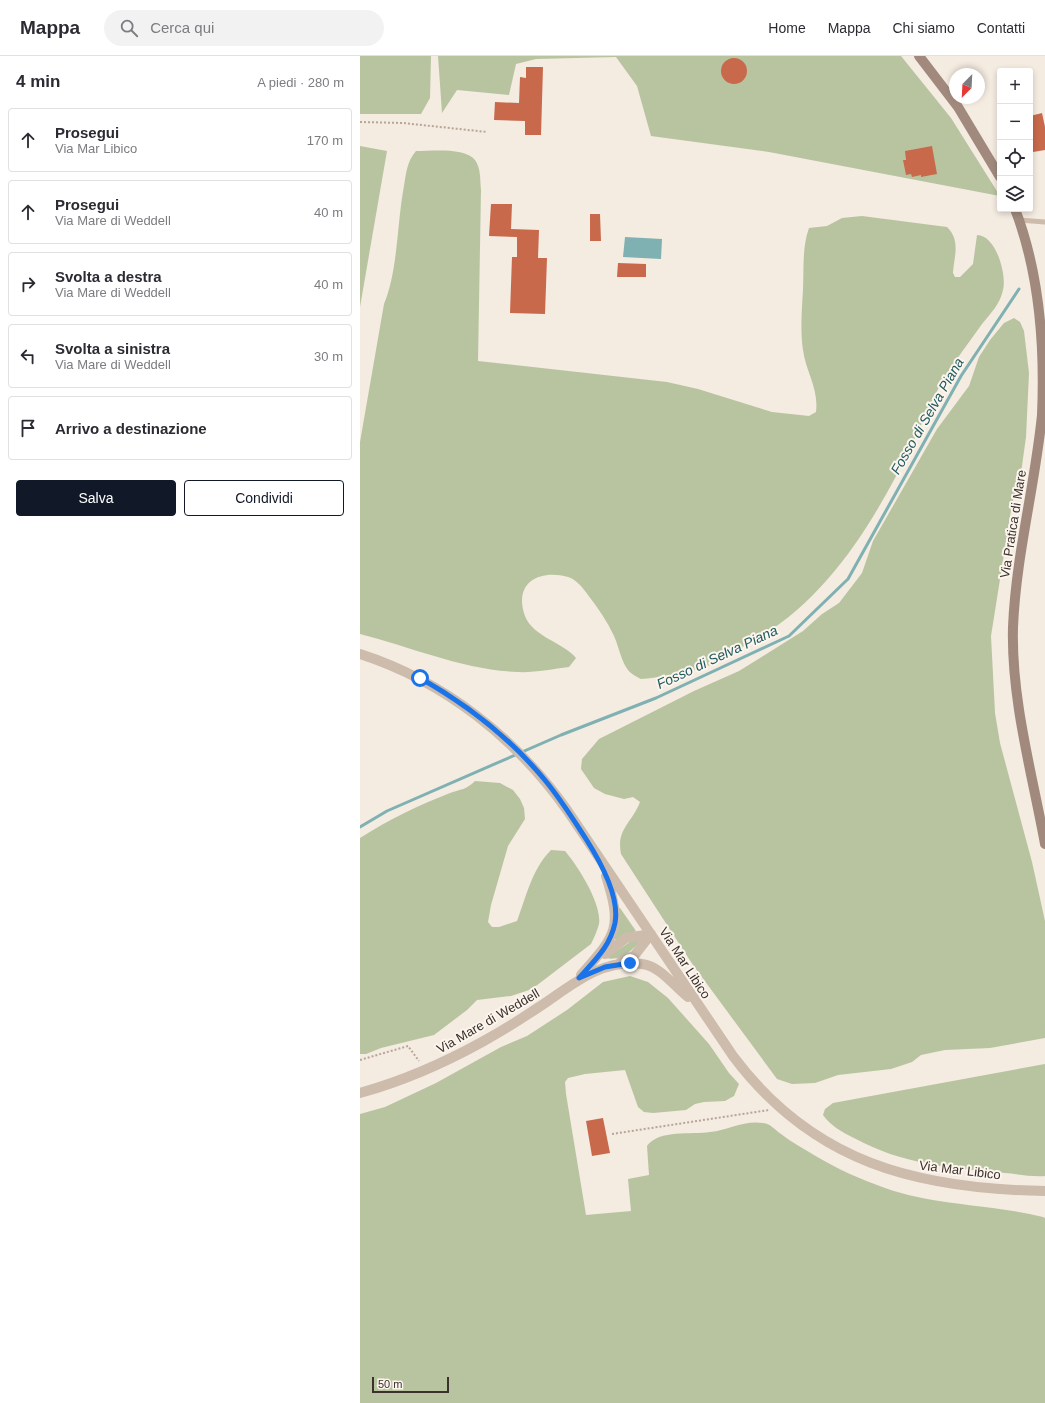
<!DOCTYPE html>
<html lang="it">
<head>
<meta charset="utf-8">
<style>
  :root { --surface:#fff; --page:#f2f2f3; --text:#2b2b33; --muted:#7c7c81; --line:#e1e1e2; --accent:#111827 }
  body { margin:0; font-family:Arial,sans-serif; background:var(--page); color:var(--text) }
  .controls { position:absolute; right:12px; top:12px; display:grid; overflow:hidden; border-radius:4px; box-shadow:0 2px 6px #0003 }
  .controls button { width:36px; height:36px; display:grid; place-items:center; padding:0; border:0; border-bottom:1px solid var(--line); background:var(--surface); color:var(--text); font:20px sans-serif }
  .compass { position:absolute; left:589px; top:12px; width:36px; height:36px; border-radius:50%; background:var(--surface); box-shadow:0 2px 6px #0003; rotate:204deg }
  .scale { position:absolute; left:12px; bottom:10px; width:77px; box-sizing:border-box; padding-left:4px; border:2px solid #3b302b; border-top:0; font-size:11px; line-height:14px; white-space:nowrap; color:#3b302b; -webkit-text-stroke:3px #fbf5ee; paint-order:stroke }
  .stop { position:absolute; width:12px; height:12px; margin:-9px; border:3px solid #1a73e8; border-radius:50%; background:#fff }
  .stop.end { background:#1a73e8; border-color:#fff; box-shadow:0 1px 4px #0008 }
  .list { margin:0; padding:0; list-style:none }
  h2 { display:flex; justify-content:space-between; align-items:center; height:52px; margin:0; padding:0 16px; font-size:17px }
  h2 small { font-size:13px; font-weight:400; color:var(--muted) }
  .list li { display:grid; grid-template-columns:26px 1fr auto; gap:12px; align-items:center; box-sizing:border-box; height:64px; margin:0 8px 8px; padding:0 8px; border:1px solid var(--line); border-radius:4px }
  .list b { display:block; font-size:15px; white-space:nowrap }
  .list p { margin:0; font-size:13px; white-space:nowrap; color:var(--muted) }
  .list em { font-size:13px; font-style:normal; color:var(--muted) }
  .actions { display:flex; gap:8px; padding:12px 16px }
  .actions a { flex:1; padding:9px 0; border:1px solid var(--accent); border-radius:4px; text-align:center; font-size:14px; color:var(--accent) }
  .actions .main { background:var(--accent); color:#fff }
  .icon { flex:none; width:22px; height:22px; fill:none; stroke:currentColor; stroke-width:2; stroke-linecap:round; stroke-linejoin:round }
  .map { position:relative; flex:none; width:685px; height:1347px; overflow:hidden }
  header { display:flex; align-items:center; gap:24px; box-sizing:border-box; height:56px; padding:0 20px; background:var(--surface); border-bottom:1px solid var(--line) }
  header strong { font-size:19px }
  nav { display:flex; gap:22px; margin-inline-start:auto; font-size:14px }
  .search { width:280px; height:36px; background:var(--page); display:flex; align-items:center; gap:10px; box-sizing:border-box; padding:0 14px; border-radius:22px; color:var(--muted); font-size:15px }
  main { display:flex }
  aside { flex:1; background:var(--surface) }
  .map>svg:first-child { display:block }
  .green { fill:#b8c4a0 }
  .water { fill:#7fb0b2 }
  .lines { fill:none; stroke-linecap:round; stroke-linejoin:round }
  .stream { stroke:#7fb0b2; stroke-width:3 }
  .building { fill:#c8694b }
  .path { stroke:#b9a596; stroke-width:2; stroke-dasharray:2 2; stroke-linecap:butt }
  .lane { stroke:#cdbbac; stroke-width:5 }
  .street { stroke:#cdbbac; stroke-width:10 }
  .secondary { stroke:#a18a7d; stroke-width:10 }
  .route { stroke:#1a73e8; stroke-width:5 }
  .labels { text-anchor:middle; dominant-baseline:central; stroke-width:4; stroke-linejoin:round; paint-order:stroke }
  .street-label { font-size:13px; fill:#3b302b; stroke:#fbf5ee }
  .water-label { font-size:14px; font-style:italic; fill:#1f5a5e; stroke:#fbf5ee }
</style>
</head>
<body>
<header>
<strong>Mappa</strong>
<div class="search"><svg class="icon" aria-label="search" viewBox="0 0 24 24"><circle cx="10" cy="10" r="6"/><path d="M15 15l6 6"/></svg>Cerca qui</div>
<nav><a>Home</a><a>Mappa</a><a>Chi siamo</a><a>Contatti</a></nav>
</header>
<main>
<aside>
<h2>4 min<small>A piedi · 280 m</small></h2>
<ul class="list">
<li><svg class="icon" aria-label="ahead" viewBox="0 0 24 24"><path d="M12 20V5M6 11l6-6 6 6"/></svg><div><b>Prosegui</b><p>Via Mar Libico</p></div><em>170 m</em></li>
<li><svg class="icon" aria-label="ahead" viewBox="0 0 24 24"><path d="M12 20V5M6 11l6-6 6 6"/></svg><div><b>Prosegui</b><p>Via Mare di Weddell</p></div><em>40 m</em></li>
<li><svg class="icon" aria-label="right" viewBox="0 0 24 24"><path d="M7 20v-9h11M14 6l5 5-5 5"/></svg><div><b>Svolta a destra</b><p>Via Mare di Weddell</p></div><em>40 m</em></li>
<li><svg class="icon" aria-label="left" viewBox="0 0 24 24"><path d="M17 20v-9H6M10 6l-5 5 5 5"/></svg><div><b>Svolta a sinistra</b><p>Via Mare di Weddell</p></div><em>30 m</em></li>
<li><svg class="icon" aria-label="arrive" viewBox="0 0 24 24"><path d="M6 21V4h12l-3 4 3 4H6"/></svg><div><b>Arrivo a destinazione</b></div></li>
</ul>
<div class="actions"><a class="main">Salva</a><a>Condividi</a></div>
</aside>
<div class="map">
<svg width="685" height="1347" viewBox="0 0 685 1347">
  <rect width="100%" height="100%" fill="#f4ebe1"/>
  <!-- green -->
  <path class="green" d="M0,0h71l-1,42 -9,16h-61z
    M78,0h463l50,62 49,78 -231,-44 -118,-16 -14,-50 -21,-29 -80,2 -20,5 -7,31 -52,-5 -15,23z
    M0,90l27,5 -27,156z
    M56,95c15,0 49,-4 59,9 6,8 5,20 6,30l-3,171 189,21 31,7 74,23 37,4 7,-4c3,-23 -10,-40 -13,-62 -3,-20 -1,-41 0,-61 1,-20 -1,-42 6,-61l18,-2 15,-8 20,-2 85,11c14,14 7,29 6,46l2,4h5l13,-13 4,-29c19,0 30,40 26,55 -3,14 -12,23 -21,34 -12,17 -25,34 -36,51 -14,23 -24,49 -36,74 -42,84 -93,167 -183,205 -8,4 -14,11 -22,13 -15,5 -49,11 -64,12 -4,-2 -10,-5 -13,-9 -7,-9 -9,-23 -14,-34 -7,-15 -16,-28 -26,-41 -5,-7 -11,-15 -20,-18 -29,-8 -55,6 -43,39 8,21 38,26 51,42l-7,9c-17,2 -35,6 -52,5 -53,-2 -106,-25 -157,-38v-192l24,-138c14,-33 13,-82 20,-118 2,-12 3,-25 12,-35z
    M654,262l6,4 4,9 5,42 -3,64 -5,36 -9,31 -21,132 4,77 5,30 32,119 13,59v117l-55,10 -45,2 -24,5 -9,7 -21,7 -53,6 -23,8 -23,1 -15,-5 -84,-114 -72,-111c-5,-25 11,-31 19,-52l-7,-5 -9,2 -19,-5 -11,-6 -13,-19 1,-10 17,-20 95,-48 45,-20 64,-40 19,-17 17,-11 23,-30 11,-32 64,-112 32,-43 10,-29 11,-17 14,-17z
    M115,725l25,2 13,7 7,9 4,9 1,11 -17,27 -17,59 -3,17 4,5h7l18,-6c9,-24 15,-52 34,-71l14,1c13,15 37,53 34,73 -2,7 -5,14 -8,20l-59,45 -21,7 -34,4 -10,10 -33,25 -53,13 -15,6h-6v-216c28,-18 59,-33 90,-45 11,-4 16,-3 25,-12z
    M259,852h1l16,23 -20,9 -2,-2z
    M273,884h8c-8,10 -21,22 -35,18z
    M270,920l18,6 20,16 41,46 20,29 10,11 -5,12 -9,5 -21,1 -9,2 -9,6 -33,3 -9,-1 -6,-5 -13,-37 -40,4 -17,4 -3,4 1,12 20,121 45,-4 -3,-32 21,-4 -2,-29c12,-17 45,-11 63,-14 19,-2 34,-12 53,-9 8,1 12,7 18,11 10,8 22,14 33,21 23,14 46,24 71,33 51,18 106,16 158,29l2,1v185h-685v-289l25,-7 51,-24 65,-36 26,-11 40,-26 36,-28z
    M685,1008v112c-13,1 -27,-2 -40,-3 -55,-5 -101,-8 -151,-35 -12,-6 -23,-12 -31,-23l2,-6 8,-6z"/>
  <!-- water -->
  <path class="water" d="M265,181l37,2 -1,20 -38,-2z"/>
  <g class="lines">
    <!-- stream -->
    <path class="stream" d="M0,771l27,-16 174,-76 95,-37 133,-62 59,-57 113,-203 58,-87"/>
  </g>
  <!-- building -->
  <path class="building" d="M361 15a13 13 0 1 1 26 0a13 13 0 1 1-26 0Z
    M166,11h17l-2,68h-16v-14l-31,-1 1,-18 24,1 1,-26 6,1z
    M682,57l3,14v23l-12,2v-3l-3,1v-34z
    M572,90l5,28 -16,3v-2l-9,2 -1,-3 -5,1 -3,-15h3l-1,-9z
    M131,148h21l-1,25 28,1 -1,28h9l-2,56 -35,-1 2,-56h5v-20l-28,-1z
    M230,158h10l1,27h-11z
    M258,207l28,1v13h-29z
    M243,1062l7,35 -18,3 -6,-35z"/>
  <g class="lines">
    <!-- path -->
    <path class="path" d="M0,66l43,1 84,9
      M0,1004l48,-14 11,15
      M252,1078l157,-24"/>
    <!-- lane -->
    <path class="lane" d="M659,164l26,2"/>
    <!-- street -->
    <path class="street" d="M0,598c84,27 156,84 207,156l166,246c80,107 184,133 312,135
      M245,898l21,-16 25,-4
      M261,905l13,-5 17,-22
      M221,919c35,-40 42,-46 25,-99
      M0,1037c43,-12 84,-30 122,-51 20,-11 39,-23 57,-35 32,-21 62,-49 103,-43 18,2 32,22 46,33"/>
    <!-- secondary -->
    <path class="secondary" d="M559,0l39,51 42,70
      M655,153c25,65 30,137 27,206 -7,71 -26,140 -29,212 -2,72 19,146 32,217"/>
  </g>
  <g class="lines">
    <!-- route -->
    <path class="route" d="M60,622c46,26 90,60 124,101 16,19 29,40 42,60 14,22 34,57 29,84 -5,24 -21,38 -36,55l26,-11 25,-4"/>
  </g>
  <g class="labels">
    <!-- street labels -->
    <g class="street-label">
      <text transform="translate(653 468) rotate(-81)">Via Pratica di Mare</text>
      <text transform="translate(325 907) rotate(57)">Via Mar Libico</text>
      <text transform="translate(128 965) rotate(-30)">Via Mare di Weddell</text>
      <text transform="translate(600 1114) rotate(7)">Via Mar Libico</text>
    </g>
    <!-- water labels -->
    <g class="water-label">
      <text transform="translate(567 360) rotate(-60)">Fosso di Selva Piana</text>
      <text transform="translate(357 601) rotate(-25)">Fosso di Selva Piana</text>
    </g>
  </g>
</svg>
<div class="controls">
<button>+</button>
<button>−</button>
<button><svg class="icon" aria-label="locate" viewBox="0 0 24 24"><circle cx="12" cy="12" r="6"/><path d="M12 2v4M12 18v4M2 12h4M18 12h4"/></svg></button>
<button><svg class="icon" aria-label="layers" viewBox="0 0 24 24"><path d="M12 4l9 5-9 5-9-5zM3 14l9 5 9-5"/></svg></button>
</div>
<svg class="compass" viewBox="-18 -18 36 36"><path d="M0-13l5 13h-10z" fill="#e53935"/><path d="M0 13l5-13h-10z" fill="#7c7c81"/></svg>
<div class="scale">50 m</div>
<div class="stop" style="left:60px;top:622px"></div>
<div class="stop end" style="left:270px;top:907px"></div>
</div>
</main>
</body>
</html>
